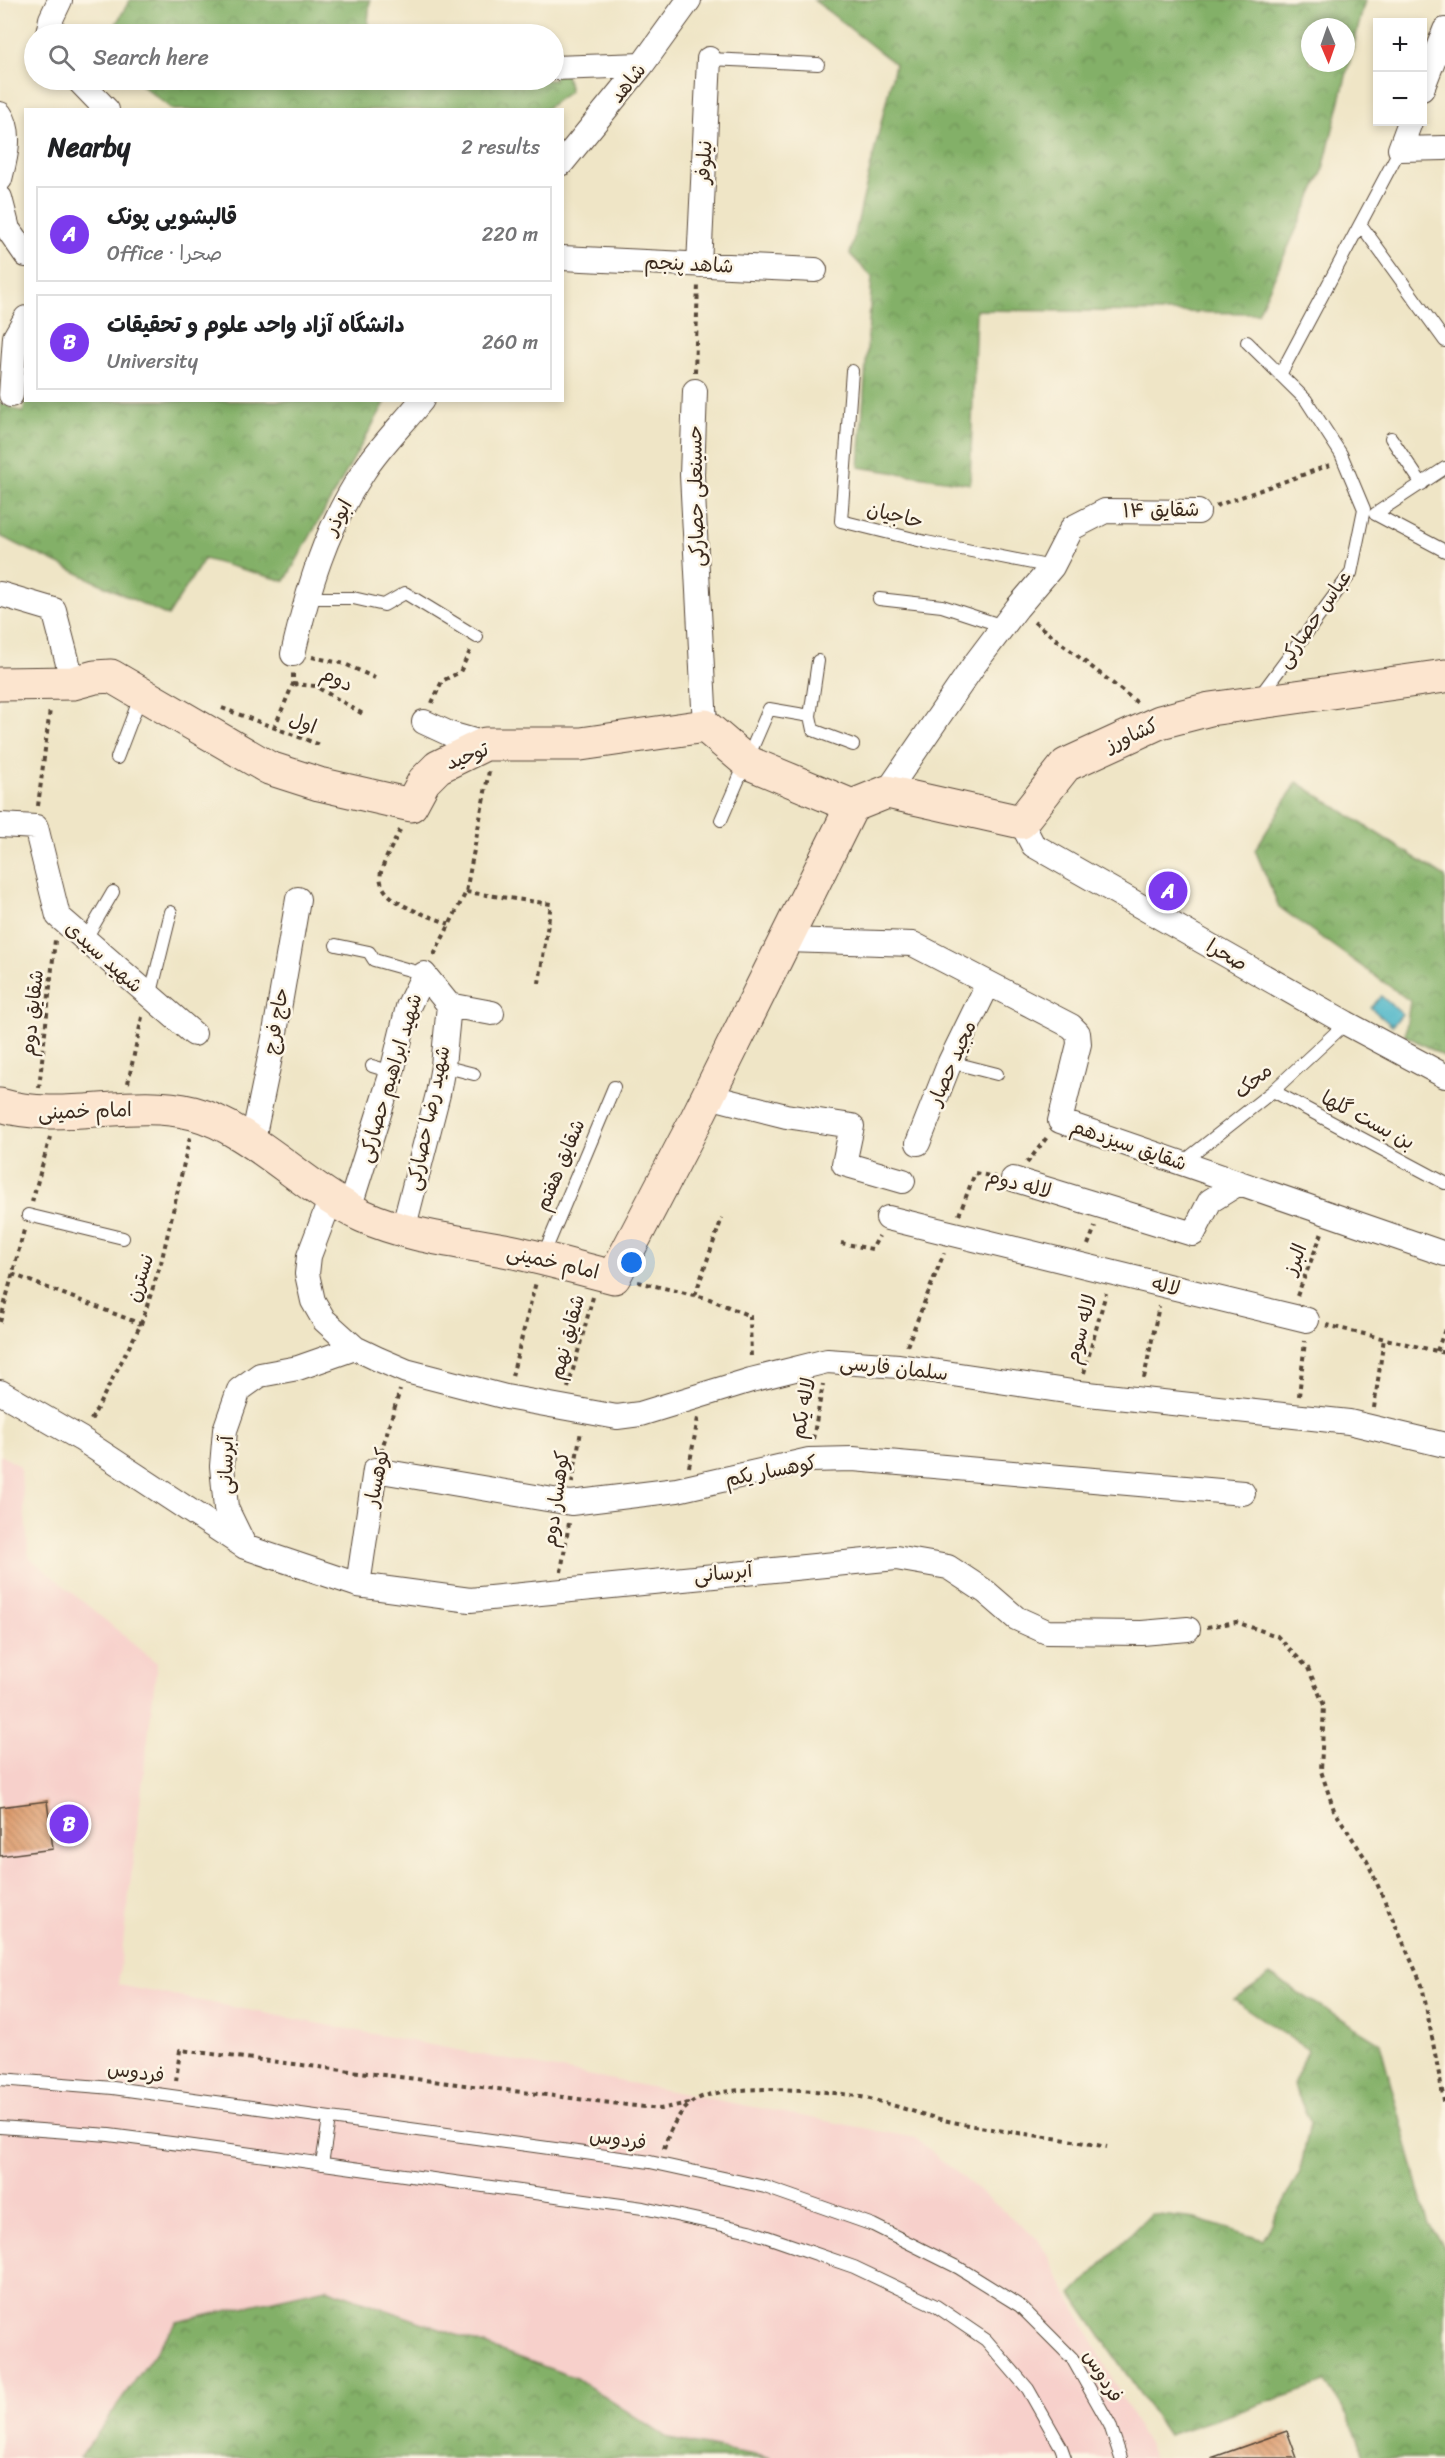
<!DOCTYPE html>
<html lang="en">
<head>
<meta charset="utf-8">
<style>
  :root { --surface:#fff; --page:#f2f2f2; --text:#202124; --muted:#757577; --line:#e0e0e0; --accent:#7c3aed }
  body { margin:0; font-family:Sriracha,"Playpen Sans Arabic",sans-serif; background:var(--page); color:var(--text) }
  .controls { position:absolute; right:18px; top:18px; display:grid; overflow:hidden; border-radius:0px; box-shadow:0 3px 9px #0003 }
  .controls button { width:54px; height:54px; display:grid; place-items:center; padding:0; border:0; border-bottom:2px solid var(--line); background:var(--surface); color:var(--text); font:30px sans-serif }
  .compass { position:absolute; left:1301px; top:18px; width:54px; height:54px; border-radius:50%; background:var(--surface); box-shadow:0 3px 9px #0003; rotate:178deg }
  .you { position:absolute; left:632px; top:1263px; width:21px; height:21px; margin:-15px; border:4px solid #fff; border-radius:50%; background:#1a73e8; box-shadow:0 0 0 9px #1a73e833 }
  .badge { display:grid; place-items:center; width:39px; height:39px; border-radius:50%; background:var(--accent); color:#fff; font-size:20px; font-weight:700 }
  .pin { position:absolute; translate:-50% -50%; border:3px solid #fff; box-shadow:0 2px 6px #0006 }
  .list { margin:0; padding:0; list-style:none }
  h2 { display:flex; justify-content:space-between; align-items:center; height:78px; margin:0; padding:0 24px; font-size:26px }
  h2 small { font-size:20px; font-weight:400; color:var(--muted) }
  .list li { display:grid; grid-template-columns:39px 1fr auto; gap:18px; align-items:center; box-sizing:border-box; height:96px; margin:0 12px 12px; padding:0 12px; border:2px solid var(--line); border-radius:0px }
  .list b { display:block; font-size:22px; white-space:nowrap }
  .list p { margin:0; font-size:20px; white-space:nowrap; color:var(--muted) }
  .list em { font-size:20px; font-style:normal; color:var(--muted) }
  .icon { flex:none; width:33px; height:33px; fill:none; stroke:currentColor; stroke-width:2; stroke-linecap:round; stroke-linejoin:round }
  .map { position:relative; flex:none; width:1445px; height:2458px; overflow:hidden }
  .search { position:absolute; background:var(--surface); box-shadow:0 3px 9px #0003; left:24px; top:24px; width:540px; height:66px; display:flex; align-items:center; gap:15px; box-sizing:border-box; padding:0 21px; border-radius:33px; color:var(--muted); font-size:22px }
  .panel { position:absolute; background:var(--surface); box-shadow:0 3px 9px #0003; left:24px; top:108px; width:540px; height:294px; border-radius:0px }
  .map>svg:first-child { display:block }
  .built { fill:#f7d0cb }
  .forest { fill:url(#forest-crowns); stroke:#5f6d43; stroke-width:1.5; fill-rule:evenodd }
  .water { fill:url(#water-ripples); stroke:#437073; stroke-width:1.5 }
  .building { fill:url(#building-back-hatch) }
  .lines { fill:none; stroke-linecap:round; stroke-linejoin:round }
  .lane-casing { stroke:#564637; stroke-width:14 }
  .street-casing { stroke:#564637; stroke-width:26 }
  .secondary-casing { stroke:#564637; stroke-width:35 }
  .path { stroke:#564637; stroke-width:4; stroke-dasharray:4.5 4.5; stroke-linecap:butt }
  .lane { stroke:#fff; stroke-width:12 }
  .street { stroke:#fff; stroke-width:24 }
  .secondary { stroke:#fce5cf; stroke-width:33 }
  .labels { text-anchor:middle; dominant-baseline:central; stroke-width:5; stroke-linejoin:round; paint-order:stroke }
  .street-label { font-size:20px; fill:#3b2a1e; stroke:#fcf5e5 }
</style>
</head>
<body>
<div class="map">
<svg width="1445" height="2458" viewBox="0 0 1445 2458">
  <defs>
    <pattern id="forest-crowns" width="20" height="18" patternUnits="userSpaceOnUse" patternTransform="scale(1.5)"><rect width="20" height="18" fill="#83b068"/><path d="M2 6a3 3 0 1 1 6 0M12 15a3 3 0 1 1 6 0" fill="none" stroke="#6c8f55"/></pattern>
    <pattern id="water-ripples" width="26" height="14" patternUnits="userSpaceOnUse" patternTransform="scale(1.5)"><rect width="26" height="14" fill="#4bb5c8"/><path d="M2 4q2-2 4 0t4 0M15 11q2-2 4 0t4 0" fill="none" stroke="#4093a2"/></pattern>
    <pattern id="building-back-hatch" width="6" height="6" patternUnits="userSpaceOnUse" patternTransform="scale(1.5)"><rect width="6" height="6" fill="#dd9b6d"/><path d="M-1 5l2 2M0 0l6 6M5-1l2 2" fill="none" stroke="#b47f59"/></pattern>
  </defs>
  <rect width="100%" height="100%" fill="#fcf5e5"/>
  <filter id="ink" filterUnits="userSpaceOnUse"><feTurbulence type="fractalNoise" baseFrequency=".0167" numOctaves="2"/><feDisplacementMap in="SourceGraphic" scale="12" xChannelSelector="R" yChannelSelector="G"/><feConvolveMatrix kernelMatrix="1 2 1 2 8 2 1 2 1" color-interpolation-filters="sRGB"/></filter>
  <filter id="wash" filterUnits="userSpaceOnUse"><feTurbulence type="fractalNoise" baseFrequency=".008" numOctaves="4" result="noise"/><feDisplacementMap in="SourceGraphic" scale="24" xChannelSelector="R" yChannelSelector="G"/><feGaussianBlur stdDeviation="1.35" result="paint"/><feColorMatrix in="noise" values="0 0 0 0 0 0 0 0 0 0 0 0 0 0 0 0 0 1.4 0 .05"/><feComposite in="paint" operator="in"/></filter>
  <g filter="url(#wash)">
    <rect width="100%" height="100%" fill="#efe5c6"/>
    <!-- built -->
    <path class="built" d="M0,1455l20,11 9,91 128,106 -39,322 797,153 125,103 114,217h-1154z"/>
    <!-- forest -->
    <path class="forest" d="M130,0h240l-3,34h-257z
      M814,0h551l-43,173 -64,140 -282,-3 -6,174 -111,-17 13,-190 -22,-23 45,-190zM1310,27h36v36h-36z
      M554,45h5l11,46 -26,19h-371l-38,-30h419z
      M26,400l360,1 -101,180 -81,-22 -36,57 -168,-80v-134l23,11z
      M1297,782l148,95v180l-40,-22 5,-34 -131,-94 -24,-57z
      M1270,1975l110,68 48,180 17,25v210h-80c-9,-27 -22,-53 -40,-75l-157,52 -96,-141 79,-80 45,5 67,21 37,-68 10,-50 -17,-38 15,-34 -74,-50z
      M326,2288l250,90 93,61 102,19h-691l97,-136z"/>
    <!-- water -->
    <path class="water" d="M1381,996l21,18 -10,12 -21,-18z"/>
    <g id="blocks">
      <!-- building -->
      <path class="building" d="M47,1801l6,48 -53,7v-49z
        M1287,2431l10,27h-86z"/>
    </g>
  </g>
  <g filter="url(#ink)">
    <use href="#blocks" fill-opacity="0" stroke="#564637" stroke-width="1.5"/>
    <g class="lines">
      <!-- lane casing -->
      <g class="lane-casing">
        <path id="lane" d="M709,59l109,5
          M1361,225l84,116
          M1247,342l59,58 35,54 23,55 -13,64 -92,124
          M852,371l-11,150 85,21 126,25
          M1280,375l120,-226
          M1391,438l31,46
          M1445,468l-70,46 70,37
          M306,598h47l31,7 21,-12 72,44
          M879,599l63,7 61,20
          M810,716l3,14 40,15
          M117,758l24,-63
          M721,820l48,-111 41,7 8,-55
          M85,940l28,-48
          M336,945l33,7 5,8 50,14
          M150,997l21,-85
          M950,1062l47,12
          M372,1066l20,6
          M443,1066l31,8
          M1273,1091l172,92
          M1182,1163l91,-72 73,-68
          M28,1215l95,23
          M543,1256l71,-169
          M0,2079l113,9 537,74 115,25 108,38 86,43 61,38 52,52 38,67 11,33
          M0,2127l109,8 70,9 464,64 107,23 104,36 82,39 50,34 42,49 33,58 4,11
          M322,2164l7,-45"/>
      </g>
      <!-- street casing -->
      <g class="street-casing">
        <path id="street" d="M48,34l3,-15 9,-19
          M554,68l88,-3
          M78,80l29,30
          M1422,89l23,-59
          M0,114c13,18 5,45 0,65
          M1410,122l-10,27 45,-1
          M562,163l80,-98 47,-65
          M0,198l8,31 18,26
          M562,258l253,12
          M699,265l10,-206
          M695,391l-3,84 13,251
          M11,395l4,-58 11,-19
          M0,594l54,16 19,73
          M293,654c15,-65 33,-127 71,-183 16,-25 39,-47 58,-71
          M424,722l26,12 35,10
          M887,792l87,-127 43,-57 35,-41 20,-39 33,-17 93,1
          M1021,822l12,23 313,178 99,53
          M0,825l36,2 22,89 136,118
          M786,940l127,4 158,82 7,7 1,11 -19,77 385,133
          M708,1096l78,20 66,10 -8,38 59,17
          M918,1143l32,-81 38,-78
          M252,1144l22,-106 24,-139
          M1013,1179l180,55 17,-33 29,-18
          M331,1198l-22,58 -2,18 6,27 11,19 31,28 23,11 28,12 100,26 111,20 23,-3 111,-34 76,-19 72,5 180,27 270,29 96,23
          M349,1209l43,-137 16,-65 16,-33 25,31 43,8
          M888,1218l419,102
          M403,1230l35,-136 5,-28 6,-61
          M0,1392l81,47 164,108 113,38 112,15 426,-42 52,9 38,25 30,26 31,14 95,1 46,-4
          M245,1547l-19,-39 -4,-42 3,-36 14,-40 21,-15 38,-7 57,-20
          M358,1585l17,-115 196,33 106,-13 132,-30 44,-1 390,34"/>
      </g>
      <!-- secondary casing -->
      <g class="secondary-casing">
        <path id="secondary" d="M0,684l73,-1 22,-6 16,-1 158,92 50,16 92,21 13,-24 14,-14 47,-23h96l124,-18 42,36 105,44
          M852,806l35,-14 134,30 45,-57 94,-43 50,-13 235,-33
          M0,1105c63,19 130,-8 193,8 58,15 114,78 170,103 44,20 94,25 141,34 37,7 73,18 110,27l82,-157 156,-314"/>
      </g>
      <!-- path -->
      <path class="path" d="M695,372l3,-88
        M1216,506l114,-41
        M1034,622l105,82
        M312,657l33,7 30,14
        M293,684l22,2 48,28
        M432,703l10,-22 18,-9 10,-21
        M222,708l101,38
        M274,728l19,-44v-11
        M38,806l12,-97
        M400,830c-6,13 -15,28 -19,42 -7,30 48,43 68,52
        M466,892l85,12 -12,79
        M434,955l32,-63 23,-121
        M128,1083l14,-66
        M39,1088l16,-148
        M1027,1163l21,-27
        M32,1202l18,-65
        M959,1215l16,-42 20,4
        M841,1243l31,6 7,-13
        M1088,1245l7,-18
        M12,1274l129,50
        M638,1282l69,16 43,18 1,44
        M695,1295l27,-77
        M1297,1296l25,-63
        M0,1322l24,-92
        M1326,1325l119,28
        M907,1346l37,-93
        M1437,1351l8,-22
        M1084,1373l22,-80
        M512,1376l24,-94
        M1144,1378l15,-72
        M568,1388l25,-91
        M1299,1396l6,-55
        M1374,1408l10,-70
        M91,1420l50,-96 20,-61 29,-126
        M813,1439l10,-55
        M381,1452l19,-62
        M689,1467l9,-49
        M572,1483l9,-52
        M561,1572l8,-49
        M1207,1627l29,-5 41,14 31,32 16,37 -3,66 13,39 33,51 55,124 23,121
        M176,2081l4,-31 480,59 33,-7
        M664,2149c5,-18 12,-33 27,-46 26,-22 137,-13 170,-6 33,7 64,20 97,26 49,10 99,14 149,24"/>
      <!-- lane -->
      <use href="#lane" class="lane"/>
      <!-- street -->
      <use href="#street" class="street"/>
      <!-- secondary -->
      <use href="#secondary" class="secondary"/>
    </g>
  </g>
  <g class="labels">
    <!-- street labels -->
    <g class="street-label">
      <text transform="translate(628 83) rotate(-51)">شاهد</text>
      <text transform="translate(704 162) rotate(-87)">نیلوفر</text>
      <text transform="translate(689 264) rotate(3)">شاهد پنجم</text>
      <text transform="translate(696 496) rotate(-91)">حسینعلی حصارکی</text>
      <text transform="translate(1161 510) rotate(-1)">شقایق ۱۴</text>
      <text transform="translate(895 515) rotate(14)">حاجیان</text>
      <text transform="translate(338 517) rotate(-61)">ابوذر</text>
      <text transform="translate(1314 619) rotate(-55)">عباس حصارکی</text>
      <text transform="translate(337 679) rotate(25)">دوم</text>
      <text transform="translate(303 723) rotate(20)">اول</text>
      <text transform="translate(1132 735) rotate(-24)">کشاورز</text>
      <text transform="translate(467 756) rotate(-21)">توحید</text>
      <text transform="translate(1227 955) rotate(30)">صحرا</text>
      <text transform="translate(104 957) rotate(42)">شهید سیدی</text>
      <text transform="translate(32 1013) rotate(-84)">شقایق دوم</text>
      <text transform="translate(276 1021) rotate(-80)">حاج فرج</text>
      <text transform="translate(952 1063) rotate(-66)">مجید حصار</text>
      <text transform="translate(390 1078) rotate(-73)">شهید ابراهیم حصارکی</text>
      <text transform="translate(1253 1081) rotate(-40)">محک</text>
      <text transform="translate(85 1111) rotate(-2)">امام خمینی</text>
      <text transform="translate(428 1118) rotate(-78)">شهید رضا حصارکی</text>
      <text transform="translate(1368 1120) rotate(28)">بن بست گلها</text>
      <text transform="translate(1129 1145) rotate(19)">شقایق سیزدهم</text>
      <text transform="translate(560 1165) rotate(-67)">شقایق هفتم</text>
      <text transform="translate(1019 1184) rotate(14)">لاله دوم</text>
      <text transform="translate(1295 1259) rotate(-68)">البرز</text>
      <text transform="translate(553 1262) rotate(13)">امام خمینی</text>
      <text transform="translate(140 1278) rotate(-72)">نسترن</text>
      <text transform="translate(1166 1286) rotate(14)">لاله</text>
      <text transform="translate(1081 1329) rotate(-75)">لاله سوم</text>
      <text transform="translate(567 1337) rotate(-75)">شقایق نهم</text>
      <text transform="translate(894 1368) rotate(6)">سلمان فارسی</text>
      <text transform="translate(803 1408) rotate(-79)">لاله یکم</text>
      <text transform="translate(226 1465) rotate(-89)">آبرسانی</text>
      <text transform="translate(771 1471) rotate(-11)">کوهسار یکم</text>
      <text transform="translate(377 1477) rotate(-78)">کوهسار</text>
      <text transform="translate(556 1499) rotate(-82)">کوهسار دوم</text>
      <text transform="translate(723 1573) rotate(-6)">آبرسانی</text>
      <text transform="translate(136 2072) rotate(8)">فردوس</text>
      <text transform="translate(618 2139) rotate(8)">فردوس</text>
      <text transform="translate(1103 2376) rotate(59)">فردوس</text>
    </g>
  </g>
</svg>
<div class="controls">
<button>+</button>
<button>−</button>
</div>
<svg class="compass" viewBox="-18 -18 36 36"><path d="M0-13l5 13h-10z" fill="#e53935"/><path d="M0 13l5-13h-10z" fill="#757577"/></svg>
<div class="you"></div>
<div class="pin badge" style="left:1168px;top:891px">A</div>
<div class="pin badge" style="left:69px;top:1824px">B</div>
<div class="search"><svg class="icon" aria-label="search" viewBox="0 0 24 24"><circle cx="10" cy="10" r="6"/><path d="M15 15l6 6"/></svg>Search here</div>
<section class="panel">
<h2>Nearby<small>2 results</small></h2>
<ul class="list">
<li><span class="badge">A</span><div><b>قالبشویی پونک</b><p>Office · صحرا</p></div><em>220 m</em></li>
<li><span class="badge">B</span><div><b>دانشگاه آزاد واحد علوم و تحقیقات</b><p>University</p></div><em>260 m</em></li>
</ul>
</section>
</div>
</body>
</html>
